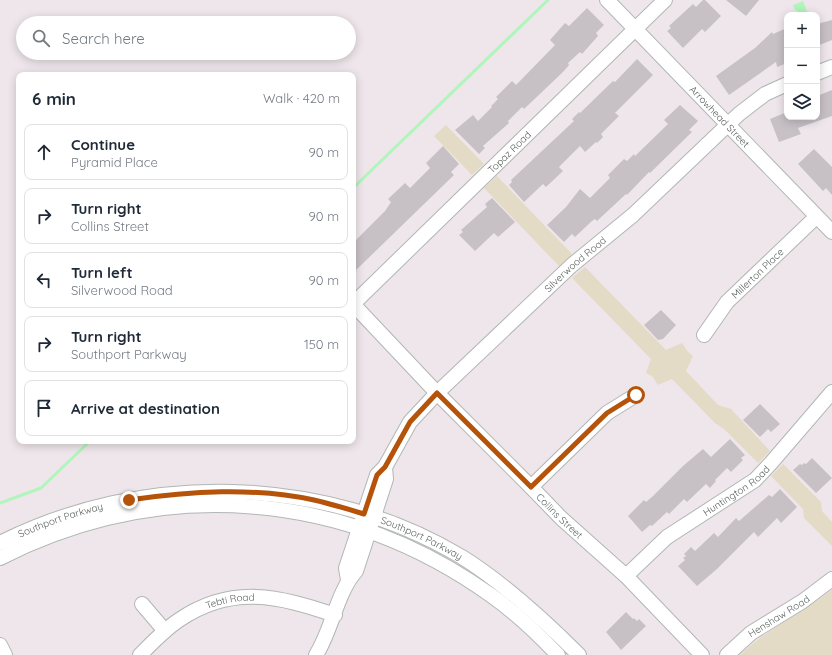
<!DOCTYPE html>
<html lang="en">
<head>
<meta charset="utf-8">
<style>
  :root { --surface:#fff; --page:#f6f6f7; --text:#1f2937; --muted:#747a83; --line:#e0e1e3 }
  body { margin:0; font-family:Quicksand,sans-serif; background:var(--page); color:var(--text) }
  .controls { position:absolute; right:12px; top:12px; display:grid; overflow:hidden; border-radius:8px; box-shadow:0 2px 10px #0003 }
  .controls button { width:36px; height:36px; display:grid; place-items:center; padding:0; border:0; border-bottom:1px solid var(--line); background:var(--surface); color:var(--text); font:20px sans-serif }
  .stop { position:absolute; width:12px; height:12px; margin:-9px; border:3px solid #b45309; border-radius:50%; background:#fff }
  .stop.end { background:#b45309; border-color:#fff; box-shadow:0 1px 4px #0008 }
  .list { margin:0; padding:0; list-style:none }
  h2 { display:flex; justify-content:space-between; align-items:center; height:52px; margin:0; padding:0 16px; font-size:17px }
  h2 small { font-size:13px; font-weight:400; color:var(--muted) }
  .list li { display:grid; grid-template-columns:26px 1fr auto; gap:12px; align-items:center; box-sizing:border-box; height:56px; margin:0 8px 8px; padding:0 8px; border:1px solid var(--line); border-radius:8px }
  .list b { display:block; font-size:15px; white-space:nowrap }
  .list p { margin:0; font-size:13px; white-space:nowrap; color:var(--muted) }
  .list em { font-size:13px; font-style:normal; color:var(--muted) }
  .icon { flex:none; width:22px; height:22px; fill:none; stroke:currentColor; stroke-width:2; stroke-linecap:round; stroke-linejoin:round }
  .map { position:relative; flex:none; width:832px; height:655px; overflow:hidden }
  .search { position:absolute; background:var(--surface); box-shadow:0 2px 10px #0003; left:16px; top:16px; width:340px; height:44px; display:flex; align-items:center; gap:10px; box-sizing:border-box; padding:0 14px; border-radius:22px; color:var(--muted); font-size:15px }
  .panel { position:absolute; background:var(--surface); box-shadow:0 2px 10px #0003; left:16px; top:72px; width:340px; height:372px; border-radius:8px }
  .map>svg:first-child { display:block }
  .green { fill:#e3dbc6 }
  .water { fill:#b0f5bb }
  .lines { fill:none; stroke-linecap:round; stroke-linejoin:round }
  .stream { stroke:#b0f5bb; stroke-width:3 }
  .building { fill:#c7c1c5 }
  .minor-casing { stroke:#b1b7b3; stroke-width:16 }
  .minor { stroke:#fff; stroke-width:14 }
  .route { stroke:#b45309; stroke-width:5 }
  .labels { text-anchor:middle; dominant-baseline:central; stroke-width:3.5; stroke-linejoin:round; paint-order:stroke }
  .street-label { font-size:10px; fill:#5e6560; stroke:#fff }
</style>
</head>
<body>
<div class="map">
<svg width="832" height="655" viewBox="0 0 832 655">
  <rect width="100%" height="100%" fill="#eee6ea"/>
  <!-- green -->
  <path class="green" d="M446,125l38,39 -12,11 -38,-39z
    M497,176l75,78 -12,13 -76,-79z
    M585,267l81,83 16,-7 6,9 5,4 -7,15 32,34 13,4 39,42 -12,12 -34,-34 -9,-6 -43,-44 -14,6 -5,-8 -7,-4 5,-14 -79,-81z
    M783,464l38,38 1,9 10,11v24l-28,-28 -1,-9 -32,-33z
    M832,590v65h-92c27,-26 62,-42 92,-65z"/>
  <!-- water -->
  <path class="water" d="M803,1l5,13 -8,1 -2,-4h-2l-3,-6z"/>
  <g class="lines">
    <!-- stream -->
    <path class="stream" d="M353,188l195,-188
      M0,503l41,-15 49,-47"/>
  </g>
  <!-- building -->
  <path class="building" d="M703,0h2l16,16 -16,16 -3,-3 -19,19 -16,-17 4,-3 -2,-2 24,-22 3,3z
    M726,0h33l-13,16z
    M587,8l17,17 -8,8 2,3 -16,18 -2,-2 -12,11 1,2 -6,7 -39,37 -2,-2 -14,14 1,2 -26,23 2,2 -6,6 -24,-24 18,-15 5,6 14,-14 -1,-1 7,-7 -2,-2 16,-16 4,4 39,-40 -5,-5 15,-17 4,3z
    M832,20v20l-15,6v-22z
    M787,28v35l-10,4 -1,-5 -47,33 -13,-19 39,-28 17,-16 1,2z
    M637,59l16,16 -38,38 4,3 -18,18 2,3 -6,6 -1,-1 -11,10 -5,-6 -21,21 4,4 -17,16 -3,-3 -19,18 -15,-17 3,-3 -1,-2 63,-59 -2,-2 7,-7 1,1 33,-32 2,1z
    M832,90v26l-34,12 3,6 -22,8 -9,-23 17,-7v7l8,-2h22v-21z
    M680,105l18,16 -9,9 3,2 -42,41 -1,-1 -22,23 -1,-1 -29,27 -2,-2 -3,2 -17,16 -3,-3 -8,8 -17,-17 19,-18 14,-18 10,9 20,-20 -2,-3 16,-16 3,2 7,-7 1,2 33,-32 -4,-4z
    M443,146l16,18 -8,8 3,3 -101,98v-30l32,-32 6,-9 -3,-3 17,-16 5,5 20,-20 -4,-5z
    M814,149l18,18v28l-6,-7 -3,3 -25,-27z
    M492,198l23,24 -17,15 -4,-4 -19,18 -16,-16 4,-3 -2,-2 26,-23 -2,-3z
    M661,310l15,15 -13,14 -5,1 -14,-15z
    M760,404l20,20 -9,8 -3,-3 -8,8 -17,-17z
    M730,439l15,16 -4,3 2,2 -12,12 -4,-4 -12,12 1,1 -6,7 -4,-4 -19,18 -3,-3 -15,15 -2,-2 -15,14 -2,-1 -8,7 -14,-16 16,-16 2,2 7,-6 30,-30 20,-17 8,8z
    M812,458l20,20 -16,15 -23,-23 7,-6 2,1 2,-2 2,1z
    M780,489l17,18 -16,16 -4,-5 -19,19 -4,-5 -37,37 -20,17 -19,-20 7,-6 -2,-2 3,-2 -2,-2 7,-7 4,4 19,-18 4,4 18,-19 3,3 30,-26 3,2z
    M626,612l7,7 1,-1 3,3 2,-2 7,7 -25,24 -15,-18z"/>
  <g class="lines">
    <!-- minor casing -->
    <g class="minor-casing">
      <g id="minor">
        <path id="s1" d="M607,0l225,232"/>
        <path d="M817,73l15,-6"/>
        <path id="s2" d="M353,304l84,89 94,94 30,31 65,58 76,79"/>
        <path id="s3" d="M353,304l312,-304"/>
        <path id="s4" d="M704,335l23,-33 89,-85"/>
        <path id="s5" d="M385,467l25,-45 27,-29 135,-128 61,-50 106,-101 26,-20 22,-10"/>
        <path d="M531,487l76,-74 29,-18"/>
        <path id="s6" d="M0,543c143,-72 323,-69 462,14 43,27 81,62 117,98"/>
        <path d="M0,558c162,-82 344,-68 492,38 24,17 46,38 66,59"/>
        <path id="s7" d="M626,576l41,-39 88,-57 16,-17 61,-71"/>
        <path d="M142,604l23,27"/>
        <path d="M0,645l5,10"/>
        <path id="s8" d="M140,655c12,-12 24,-25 39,-35 53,-36 100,-24 156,-5"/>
        <path d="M316,655c16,-25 21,-63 40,-84l30,-92 -1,-12 -8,8 -31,93 2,12"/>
        <path id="s9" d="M727,655l24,-22 52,-32 29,-22"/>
      </g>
    </g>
    <!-- minor -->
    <use href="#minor" class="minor"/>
  </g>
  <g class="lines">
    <!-- route -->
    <path class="route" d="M129,500c61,-9 124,-13 185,0 17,4 34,9 50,14l13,-39 8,-8 25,-45 27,-29 94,94 76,-74 29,-18"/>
  </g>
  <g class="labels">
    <!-- street labels -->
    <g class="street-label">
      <text stroke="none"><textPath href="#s1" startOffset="162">Arrowhead Street</textPath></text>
      <text stroke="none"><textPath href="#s3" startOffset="218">Topaz Road</textPath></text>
      <text stroke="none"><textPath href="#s5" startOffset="280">Silverwood Road</textPath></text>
      <text stroke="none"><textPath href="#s4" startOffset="82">Millerton Place</textPath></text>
      <text stroke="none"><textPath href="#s7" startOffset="140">Huntington Road</textPath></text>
      <text stroke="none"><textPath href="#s2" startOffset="296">Collins Street</textPath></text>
      <text stroke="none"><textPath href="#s6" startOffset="65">Southport Parkway</textPath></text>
      <text stroke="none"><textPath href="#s6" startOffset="437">Southport Parkway</textPath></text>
      <text stroke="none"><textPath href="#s8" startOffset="108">Tebti Road</textPath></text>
      <text stroke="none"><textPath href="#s9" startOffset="65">Henshaw Road</textPath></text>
    </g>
  </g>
</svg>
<div class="controls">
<button>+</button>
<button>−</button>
<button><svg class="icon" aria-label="layers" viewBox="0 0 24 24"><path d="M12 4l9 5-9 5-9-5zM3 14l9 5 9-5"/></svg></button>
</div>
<div class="stop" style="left:636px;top:395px"></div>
<div class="stop end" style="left:129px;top:500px"></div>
<div class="search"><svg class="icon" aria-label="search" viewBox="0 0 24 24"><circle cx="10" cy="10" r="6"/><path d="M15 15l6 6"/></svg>Search here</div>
<section class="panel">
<h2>6 min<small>Walk · 420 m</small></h2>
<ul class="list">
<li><svg class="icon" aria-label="ahead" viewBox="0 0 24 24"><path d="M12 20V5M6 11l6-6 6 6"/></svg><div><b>Continue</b><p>Pyramid Place</p></div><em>90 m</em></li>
<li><svg class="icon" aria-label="right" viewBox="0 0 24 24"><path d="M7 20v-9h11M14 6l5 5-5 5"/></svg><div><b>Turn right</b><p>Collins Street</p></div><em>90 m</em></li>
<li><svg class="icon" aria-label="left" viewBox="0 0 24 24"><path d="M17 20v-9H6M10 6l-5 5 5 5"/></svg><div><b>Turn left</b><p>Silverwood Road</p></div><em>90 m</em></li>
<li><svg class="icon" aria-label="right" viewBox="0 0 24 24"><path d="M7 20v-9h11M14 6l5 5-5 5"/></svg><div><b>Turn right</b><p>Southport Parkway</p></div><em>150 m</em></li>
<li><svg class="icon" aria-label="arrive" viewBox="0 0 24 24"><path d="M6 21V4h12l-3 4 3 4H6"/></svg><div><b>Arrive at destination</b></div></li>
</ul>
</section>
</div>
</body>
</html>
